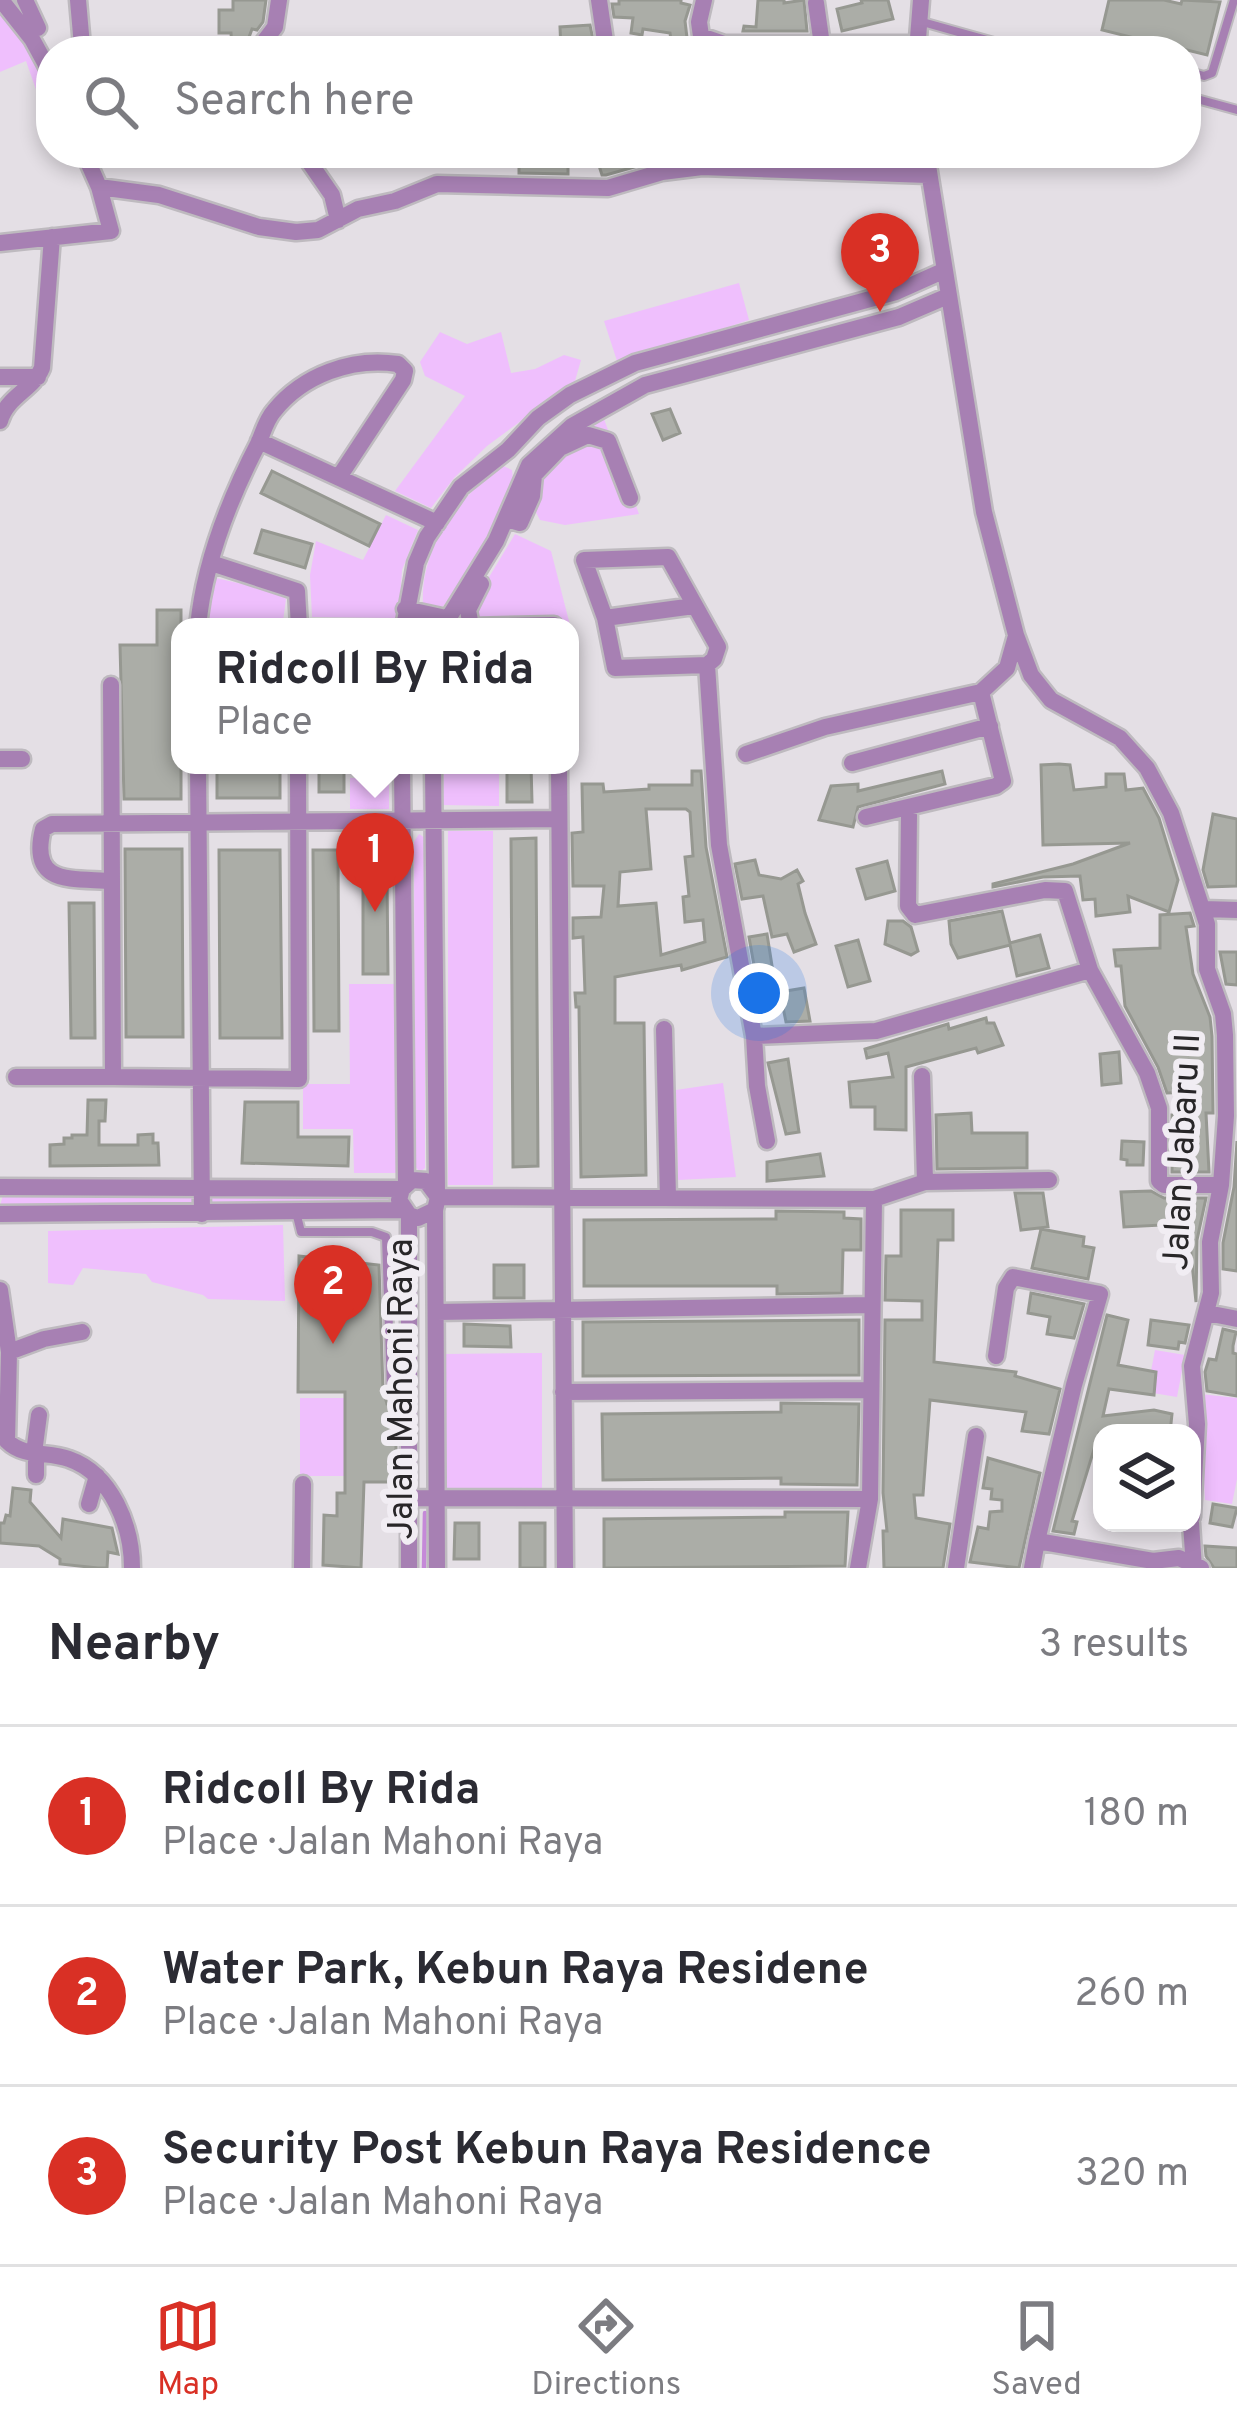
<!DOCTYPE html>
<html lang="en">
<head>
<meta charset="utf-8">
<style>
  :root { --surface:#fff; --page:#f2f2f3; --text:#2b2b33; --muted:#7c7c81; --line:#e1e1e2; --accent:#d93025 }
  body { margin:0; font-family:Overpass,sans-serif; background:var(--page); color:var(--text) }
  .controls { position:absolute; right:36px; bottom:36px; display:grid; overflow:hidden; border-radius:24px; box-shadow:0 6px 18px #0003 }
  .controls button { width:108px; height:108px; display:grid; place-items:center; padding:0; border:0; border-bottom:3px solid var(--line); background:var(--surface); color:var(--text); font:60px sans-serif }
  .you { position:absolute; left:759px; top:993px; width:42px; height:42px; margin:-30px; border:9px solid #fff; border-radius:50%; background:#1a73e8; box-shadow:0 0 0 18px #1a73e833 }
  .badge { display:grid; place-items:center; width:78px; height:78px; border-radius:50%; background:var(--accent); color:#fff; font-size:39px; font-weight:700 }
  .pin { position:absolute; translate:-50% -99px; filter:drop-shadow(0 3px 6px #0008) }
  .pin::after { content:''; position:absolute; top:63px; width:42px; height:36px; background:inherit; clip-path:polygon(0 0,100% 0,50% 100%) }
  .popup { position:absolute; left:171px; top:618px; width:408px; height:156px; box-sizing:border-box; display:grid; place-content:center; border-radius:24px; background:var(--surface); filter:drop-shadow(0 3px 9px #0005); font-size:39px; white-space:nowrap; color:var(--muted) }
  .popup b { font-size:45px; color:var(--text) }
  .popup::after { content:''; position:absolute; left:50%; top:100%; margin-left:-24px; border:24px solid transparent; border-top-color:var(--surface) }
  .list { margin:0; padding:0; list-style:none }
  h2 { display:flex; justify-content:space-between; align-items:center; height:156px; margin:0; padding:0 48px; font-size:51px }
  h2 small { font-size:39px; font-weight:400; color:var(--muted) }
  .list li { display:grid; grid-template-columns:78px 1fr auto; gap:36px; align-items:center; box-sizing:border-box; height:180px; padding:0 48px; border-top:3px solid var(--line) }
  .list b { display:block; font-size:45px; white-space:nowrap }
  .list p { margin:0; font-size:39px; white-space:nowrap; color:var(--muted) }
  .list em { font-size:39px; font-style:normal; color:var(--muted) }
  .icon { flex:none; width:66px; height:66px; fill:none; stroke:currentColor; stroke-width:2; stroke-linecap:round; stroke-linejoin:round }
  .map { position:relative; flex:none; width:1237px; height:1568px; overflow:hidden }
  .search { position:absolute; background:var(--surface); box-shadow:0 6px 18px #0003; left:36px; right:36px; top:36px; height:132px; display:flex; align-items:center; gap:30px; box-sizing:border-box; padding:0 42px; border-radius:48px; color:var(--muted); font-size:45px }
  .sheet { height:696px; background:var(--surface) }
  nav { display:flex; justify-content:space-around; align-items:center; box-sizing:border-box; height:168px; border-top:3px solid var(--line); background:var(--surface); font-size:33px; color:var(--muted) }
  nav a { display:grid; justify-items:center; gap:6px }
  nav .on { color:var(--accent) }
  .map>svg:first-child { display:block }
  .green { fill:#efbffd }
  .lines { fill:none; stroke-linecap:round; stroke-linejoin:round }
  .stream { stroke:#c589d8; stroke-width:4.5 }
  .building { fill:#abada7; stroke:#969891; stroke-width:3; fill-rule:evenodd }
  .service-casing { stroke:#bebabf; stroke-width:12 }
  .minor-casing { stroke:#bebabf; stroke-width:21 }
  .service { stroke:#a780b3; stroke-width:8 }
  .minor { stroke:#a780b3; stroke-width:16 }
  .labels { text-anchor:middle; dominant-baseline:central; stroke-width:12; stroke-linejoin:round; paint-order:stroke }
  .street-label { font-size:36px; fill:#282628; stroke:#f1edf3 }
</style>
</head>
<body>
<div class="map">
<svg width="1237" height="1568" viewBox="0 0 1237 1568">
  <rect width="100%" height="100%" fill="#e4dfe5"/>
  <!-- green -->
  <path class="green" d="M0,4l37,52 14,38 -12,4 -13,-37 -26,11z
    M739,283l10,37 -131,44 -14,-43z
    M440,332l27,12 34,-12 10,41 24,-4 29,-14 17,5 -6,21 -88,65 -33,32 -23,30 -36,-17 70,-95 -40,-20 -5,-14z
    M604,419l35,95 -74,11 -25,-5 -10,-19c11,-45 37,-56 74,-82z
    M501,465l11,5 1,10 -26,61 -42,63 -6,6 -16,-5c-3,-58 35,-105 78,-140z
    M386,515l32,15 -16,40 -3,48 -87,-1 -2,-42 6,-34 47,19z
    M515,534l36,17 20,78 -1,1v-3h-111z
    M216,578l60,14 10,7 -3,22h-74v-24z
    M444,765h55v41l-56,-1z
    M350,778h39v31h-39z
    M344,831l50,4v34l-51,-1z
    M448,831h45v354h-45z
    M419,834l6,4v330l-5,4 -5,-6 -1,-324z
    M349,984h46l1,189h-42l-1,-44h-50v-45h47z
    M723,1083l13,94 -58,3 -2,-90z
    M209,1194l183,2v7l-184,1z
    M3,1195h187l4,6 -1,3 -193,2z
    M283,1225l2,76 -77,-2 -5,-4 -51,-13 -6,-8 -63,-6 -10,17 -25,-2v-52z
    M1155,1350l30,5 -8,42 -30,-5z
    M542,1353v136l-96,1 -1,-136z
    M1200,1394l37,4v81l-5,25 -27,-4z
    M300,1398h44v78h-44z"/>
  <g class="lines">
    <!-- stream -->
    <path class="stream" d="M424,1568l1,-55"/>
  </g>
  <!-- building -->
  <path class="building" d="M233,0h33l-3,22 -6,8 -5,-1 -8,22h-12l-1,-18h-12v-23h14z
    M619,0h62v3l9,2 -5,16 2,17 -16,2 -1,-7 -27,-4 -1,6 -11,-2 2,-15 -19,-1 -2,-13h7z
    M758,0h26v3l20,-3 3,31h-64l1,-5 12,1z
    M861,0h27l5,19 -51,12 -5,-22 25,-6z
    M1109,0h55l17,4 1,-4 38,2 -13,53 -36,-9 -1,5 -37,-3 2,-10 -33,-8z
    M590,25l5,24 -34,2 -1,-24z
    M519,153h49v21l-49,-1z
    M595,153h105v1l-41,6 -53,15h-4z
    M670,409l10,24 -17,7 -11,-26z
    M272,471l108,53 -11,22 -108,-53z
    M262,530l50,14 -7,24 -50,-15z
    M157,610h24v189h-57l-4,-154h37z
    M1059,764l11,1 4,25 32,-3v-13h18l2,16 17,-2 16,30 19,62 -9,32 -41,-16 2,16 -34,4 -1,-17 -12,1 -3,-24 -37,1 -50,10v-3l80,-20 57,-21 -87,2 -2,-80z
    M319,765h25v27h-25z
    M507,765h24l1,37h-25z
    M217,767h63v31h-63z
    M692,771h9l5,76 21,110 -45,13 -1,-5 -66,12v46h29l2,152 -65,2 -2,-170h-3l-1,-14h10l-2,-56 -10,1v-20l28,-1 3,-31h-31l-1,-53 11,-1 -1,-48h21l1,8 45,-3v-4h43zM646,809h40l4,3 3,44 -8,1 4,39 -6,1 2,25 18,-2 2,22 -44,13 -5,-52 -38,3 2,-34 31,-3z
    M942,771l3,13 -87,23 -5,20 -34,-7 12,-34 27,-2v7z
    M1213,814l24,5v67l-29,1 -5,-17z
    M536,838l2,328 -25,1 -2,-328z
    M125,849h57l1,188h-57z
    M219,850h61l2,188h-62z
    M313,850h25l1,181h-25z
    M755,860l4,15 22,4 16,-9 6,11 -5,3 7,29 11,31 -22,8 -7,-18 -15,3 -9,-41 -21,3 -7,-35z
    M887,861l8,30 -29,8 -9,-30z
    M363,877h24l1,97h-25z
    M69,903h25l1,135h-24z
    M1002,911l8,32 30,-8 9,33 -32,8 -7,-31 -52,13 -7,-14 -2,-23z
    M1190,913l4,13 -8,1 7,47 17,43 2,19 1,77h-7l3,59h-37v-57h20l2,-23 -27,1 -9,-26 -33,-61 -4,-40h-5l-2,-16 46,-2v-33z
    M888,921h15l8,6 7,24 -7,4 -26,-11z
    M767,934l9,57 -17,3 -10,-57z
    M858,940l12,41 -22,6 -12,-41z
    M1220,952h17v33l-11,-1z
    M804,988l6,33 -24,1 -6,-30z
    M986,1018l1,5h7l9,22 -25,8 -2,-5 -70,19v63l-31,-1v-22h-24l-2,-25 44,-5 -5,-24 -21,5 -2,-9 83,-25 1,5z
    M1119,1052l2,31 -19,2 -2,-31z
    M788,1059l11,73 -13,2 -18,-71z
    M88,1100h18l-1,21h-6v24h39v-10l15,-1v9h5l1,22 -109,1v-21l14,-1v-6h8v-3h15z
    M245,1102h53v35h51l-1,29 -106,-3z
    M971,1113l1,20h55v35l-90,1 -1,-54z
    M1122,1141l22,1 -1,23h-16v-5l-6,-1z
    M1237,1141v130l-14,-2v-26l11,-56z
    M820,1154l4,22 -57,5v-19z
    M1151,1191l13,7h42l-9,42 -1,62 -6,-58h-7l-2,-20 -57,3 -3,-35z
    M1015,1193h28l5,34 -27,3z
    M901,1210h52v30h-15l-4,122 82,10 -1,4 45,13 -11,45 -27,-3 4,-19 -96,-12 -7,95h-9l2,23 34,6 -7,44h-59l-1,-37h4l-4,-38 2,-173h37v-19l-37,-1 1,-44h15z
    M776,1211l68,1v6l17,1v31h-18l-1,43 -65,1v-8h-193v-66l192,-1z
    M1041,1229l43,8 -1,9 11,2 -6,31 -56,-11z
    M299,1256l80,9 4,125 4,14h9v78h-32l-3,86 -38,-3 1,-50 13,1v-23h8v-101h-47z
    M494,1265h30v33h-30z
    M1031,1293l53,11 -10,34 -27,-4 3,-17 -22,-4z
    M1107,1315l21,5 -10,45 38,7 -2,23 -45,-6 -6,27 51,-6 18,4 -2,19h-71l-27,88 5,1 -3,12 -21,-3z
    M859,1320v55l-276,1v-54z
    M1151,1320l38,5 -4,18 -6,-1 -1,7 -30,-4z
    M464,1324l46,2 1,21 -47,-1z
    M1223,1329l13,3 -3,14v7l4,1v42l-30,-5 -2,-19 4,-13 7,1z
    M781,1403l78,1 -2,81 -76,-1v-6l-178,2 -1,-66 179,-2z
    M988,1458l52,15 -21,95 -49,-6 8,-35 10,2 2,-17 12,-1v-11l-11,-1 1,-10 -9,-1z
    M13,1488l18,2 -1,12 31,36 2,-19 49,9 6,26 -10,-2 -1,16h-9l-38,-4v-5l-21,-13 -39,-3v-20h4l2,-8 4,1z
    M1213,1504l24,4 -5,19 -22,-4z
    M785,1512h63l-3,54 -241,2v-49l181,-2z
    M455,1523h24v36h-25z
    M520,1523h25v45h-25z
    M1205,1546l32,2v20h-23l-8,-12z"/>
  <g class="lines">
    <!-- service casing -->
    <g class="service-casing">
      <path id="service" d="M919,21l107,30
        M1098,42l27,9
        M1186,71l18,5 8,-3 22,-73
        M1186,96l51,14
        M296,1212l5,20h71l14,5 5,153"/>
    </g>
    <!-- minor casing -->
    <g class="minor-casing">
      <path id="minor" d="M1,0l31,39 19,35
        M25,0l13,28
        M78,0l4,46 12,5
        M599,0l6,41 7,10
        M704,0l-5,22 2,14 23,8h193
        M816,3l6,42
        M103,51h27
        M257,51l18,-24 4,-27
        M917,51l4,-51
        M303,153l29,42 6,25
        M926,153l58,359 32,123 15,40 20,25 69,38 27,30 24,45 36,111v45l16,45 2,21 1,81 -5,69 -11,57 1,51 -19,73 5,58 -5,93
        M99,187l60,8 100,32 37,5 22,-2 40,-21 37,-8 42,-17 171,4 54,-16 40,-5 226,8
        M0,243l111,-12 -12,-44 -15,-34
        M0,377h38
        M0,421c7,-25 33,-31 42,-53l10,-131
        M259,441l178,82
        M507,519l13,4 12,-27 2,-21 26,-27 28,-13 20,6 22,57
        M211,563l86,28 2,36
        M481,584l-13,26 3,17 83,-2
        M405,609l41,9
        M605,618l89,-12
        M198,627c6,-64 31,-127 60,-183 5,-11 8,-24 16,-33 29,-36 78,-54 124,-47l7,7 -2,9 -64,97
        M404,627l12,-64 11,-26 34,-50 47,-37 30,-32 32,-23 65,-32 261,-71 47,-21
        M443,627l53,-86 33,-76 43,-39 73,-41 254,-68 49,-21
        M707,665l7,-6 4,-12 -50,-90 -84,3 21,58 10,50 92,-3 12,180 35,191 3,50 10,55
        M111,685l2,392 186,2 -1,-314
        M746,754l79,-27 156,-35
        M0,759h22
        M852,763l138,-37
        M198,765l4,449
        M402,765l4,419
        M433,765l4,425
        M559,765l6,803
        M909,815l-1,91 7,9 130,-25 20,1 25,79 57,103 12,35v73l5,4h57
        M866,817l130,-31 7,-5 -22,-89 26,-24 9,-32
        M112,881c-41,-3 -83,5 -69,-52l9,-5 507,-5
        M1204,909l33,1
        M664,1029l4,169
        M754,1036l122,-5 214,-61
        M16,1077h97
        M925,1182l124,-2
        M0,1187l402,2
        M438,1197l436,2 51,-17 -3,-106
        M435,1210l-17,8 -9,-3 -10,-15 3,-11 10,-9 14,1 12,16 -3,13 2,358
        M0,1214l403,-4
        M409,1215v353
        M0,1290l9,62 -2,89c17,17 41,10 62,18 43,15 63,68 63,109
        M437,1312l435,-7
        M1207,1313l30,6
        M9,1352l35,-13 38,-7
        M996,1356l10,-68 7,-11 87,17 -26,91 -37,156
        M563,1392l308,-2
        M34,1453l5,-38
        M36,1475v-22
        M407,1498l463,1
        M89,1504l8,-28
        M1191,1523l3,45
        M302,1568l1,-84
        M858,1568l12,-69 4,-300
        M956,1568l20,-132
        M1032,1568l5,-27 116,20 26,-3 22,10"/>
    </g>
    <!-- service -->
    <use href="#service" class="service"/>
    <!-- minor -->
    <use href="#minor" class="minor"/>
  </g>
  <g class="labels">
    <!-- street labels -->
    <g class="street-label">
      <text transform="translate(1184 1152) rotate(-87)">Jalan Jabaru II</text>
      <text transform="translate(403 1389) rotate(-90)">Jalan Mahoni Raya</text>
    </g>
  </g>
</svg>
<div class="controls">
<button><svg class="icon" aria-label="layers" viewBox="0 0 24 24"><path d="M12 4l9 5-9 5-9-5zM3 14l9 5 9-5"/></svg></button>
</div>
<div class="you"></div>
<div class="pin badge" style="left:375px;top:912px">1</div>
<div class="popup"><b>Ridcoll By Rida</b>Place</div>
<div class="pin badge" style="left:333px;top:1344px">2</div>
<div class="pin badge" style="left:880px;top:312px">3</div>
<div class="search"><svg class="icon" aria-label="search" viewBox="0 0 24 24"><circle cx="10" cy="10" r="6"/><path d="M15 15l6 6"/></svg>Search here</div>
</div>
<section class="sheet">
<h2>Nearby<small>3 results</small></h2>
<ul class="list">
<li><span class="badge">1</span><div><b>Ridcoll By Rida</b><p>Place · Jalan Mahoni Raya</p></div><em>180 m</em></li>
<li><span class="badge">2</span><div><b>Water Park, Kebun Raya Residene</b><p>Place · Jalan Mahoni Raya</p></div><em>260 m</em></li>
<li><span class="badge">3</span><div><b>Security Post Kebun Raya Residence</b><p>Place · Jalan Mahoni Raya</p></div><em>320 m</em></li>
</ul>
</section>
<nav>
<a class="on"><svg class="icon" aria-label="map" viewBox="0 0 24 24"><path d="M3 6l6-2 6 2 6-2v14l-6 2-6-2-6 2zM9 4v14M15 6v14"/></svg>Map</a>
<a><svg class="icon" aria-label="directions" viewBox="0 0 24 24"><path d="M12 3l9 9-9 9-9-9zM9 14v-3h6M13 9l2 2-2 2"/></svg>Directions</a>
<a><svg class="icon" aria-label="saved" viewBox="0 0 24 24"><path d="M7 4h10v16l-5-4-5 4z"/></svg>Saved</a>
</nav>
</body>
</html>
